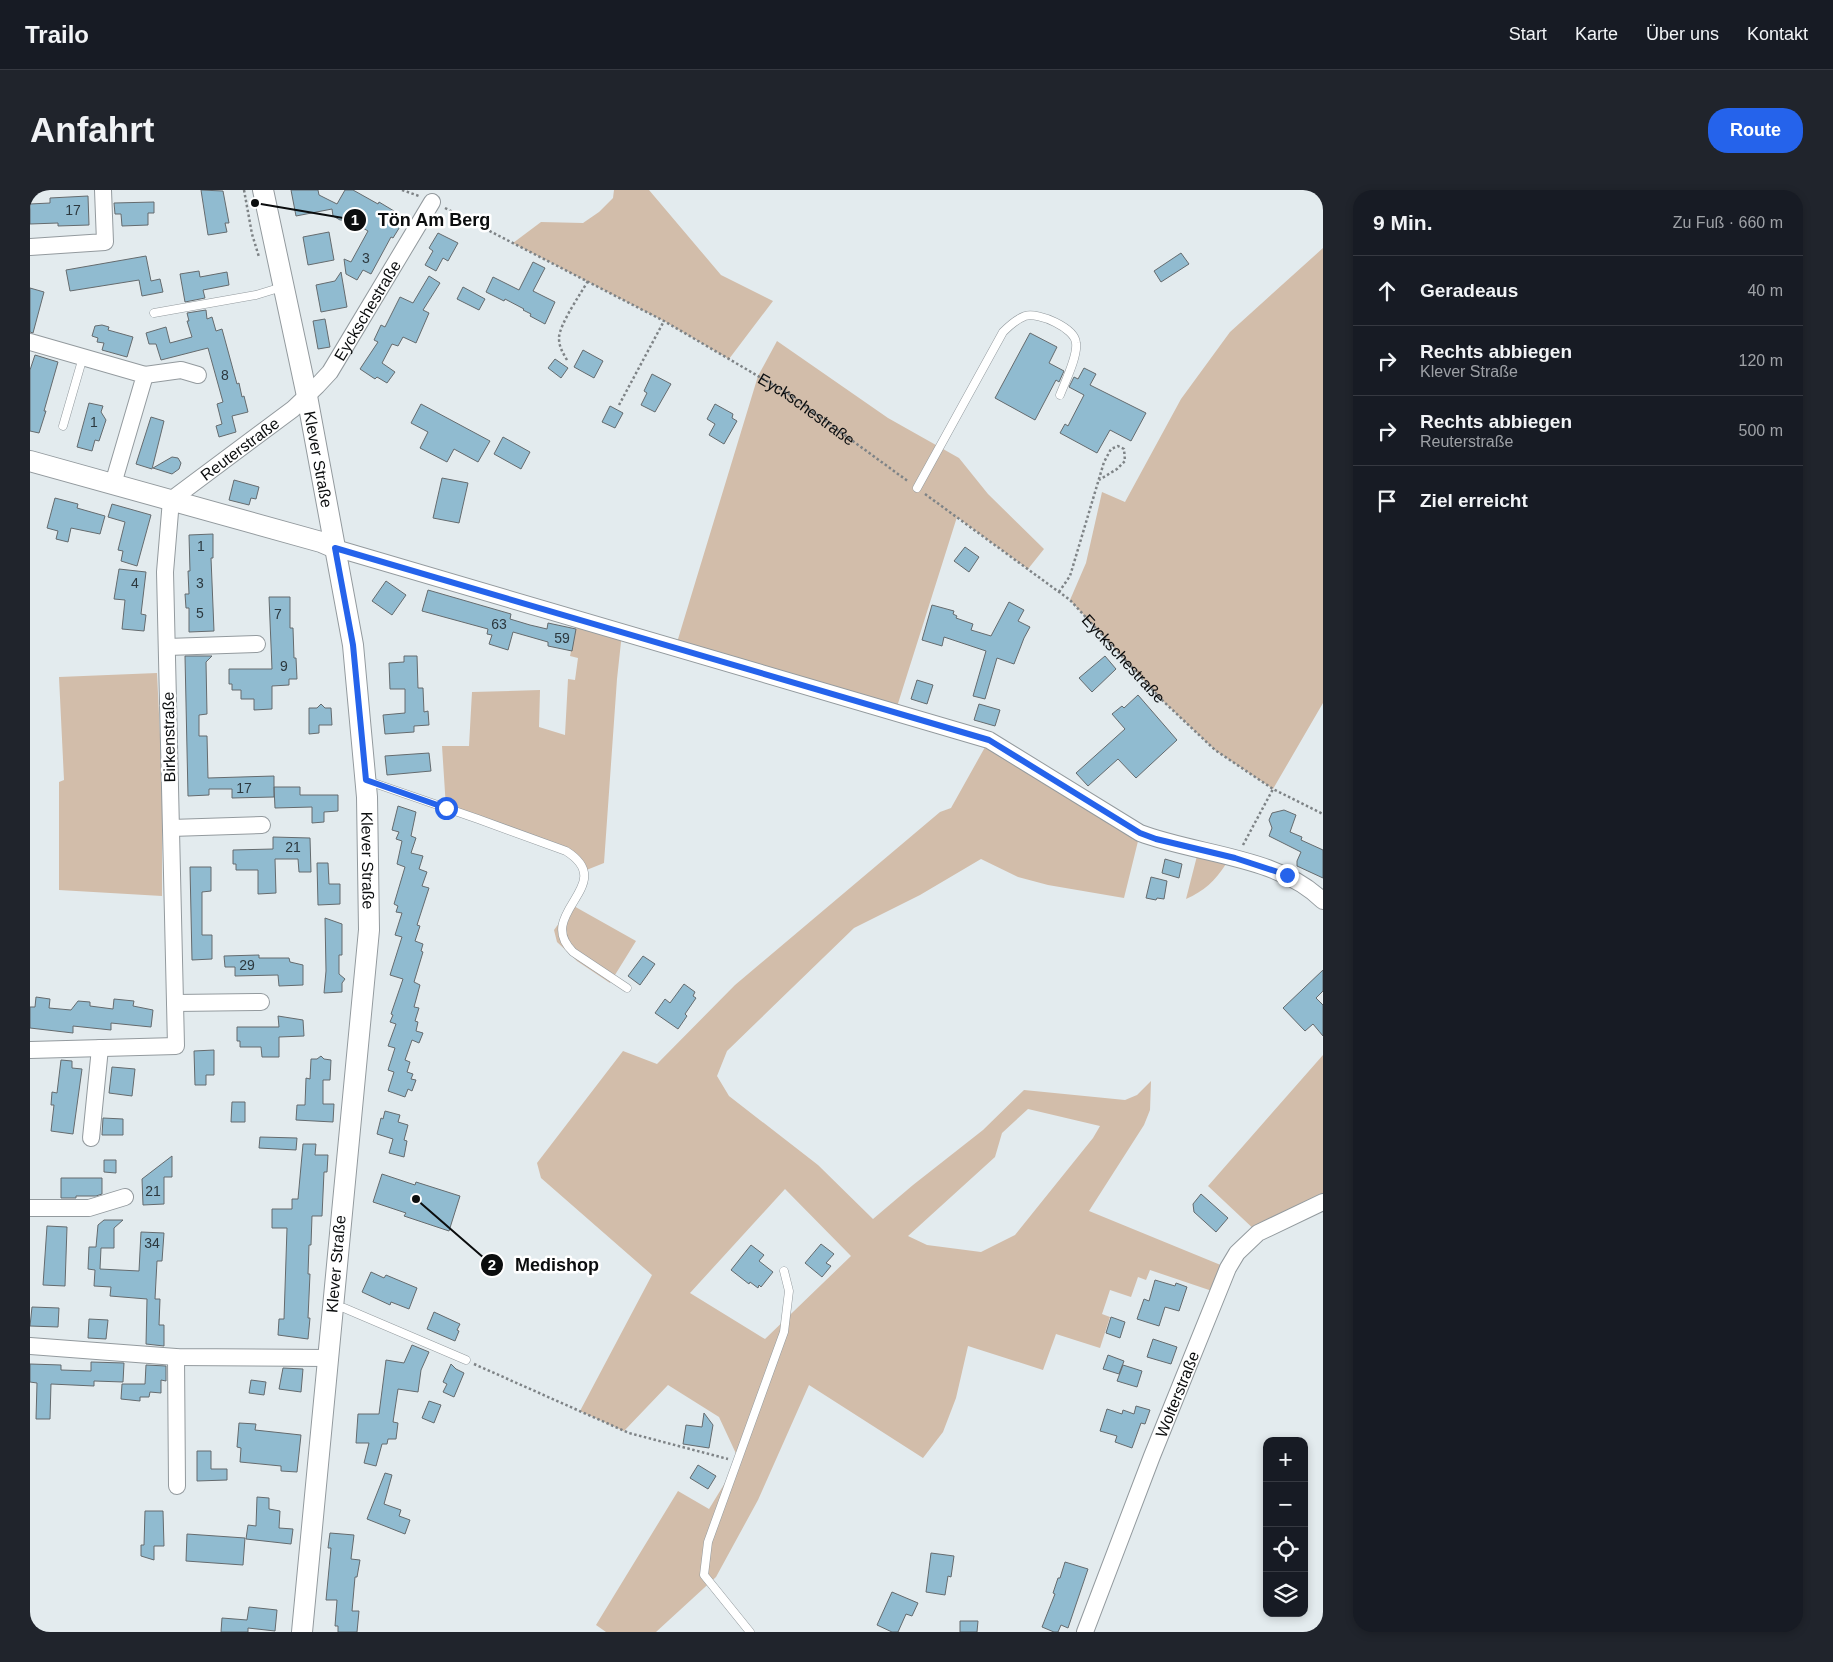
<!DOCTYPE html>
<html lang="de">
<head>
<meta charset="utf-8">
<style>
  :root { --surface:#171b24; --page:#20242c; --text:#f1f3f6; --muted:#9ea1a6; --line:#363941; --accent:#2563eb }
  body { margin:0; font-family:Arial,sans-serif; background:var(--page); color:var(--text) }
  .controls { position:absolute; right:15px; bottom:15px; display:grid; overflow:hidden; border-radius:10px; box-shadow:0 2px 8px #0003 }
  .controls button { width:45px; height:45px; display:grid; place-items:center; padding:0; border:0; border-bottom:1px solid var(--line); background:var(--surface); color:var(--text); font:25px sans-serif }
  .stop { position:absolute; width:15px; height:15px; margin:-11px; border:4px solid #2563eb; border-radius:50%; background:#fff }
  .stop.end { background:#2563eb; border-color:#fff; box-shadow:0 1px 5px #0008 }
  .list { margin:0; padding:0; list-style:none }
  h2 { display:flex; justify-content:space-between; align-items:center; height:65px; margin:0; padding:0 20px; font-size:21px }
  h2 small { font-size:16px; font-weight:400; color:var(--muted) }
  .list li { display:grid; grid-template-columns:32px 1fr auto; gap:15px; align-items:center; box-sizing:border-box; height:70px; padding:0 20px; border-top:1px solid var(--line) }
  .list b { display:block; font-size:19px; white-space:nowrap }
  .list p { margin:0; font-size:16px; white-space:nowrap; color:var(--muted) }
  .list em { font-size:16px; font-style:normal; color:var(--muted) }
  .icon { flex:none; width:28px; height:28px; fill:none; stroke:currentColor; stroke-width:2; stroke-linecap:round; stroke-linejoin:round }
  .map { position:relative; flex:none; width:1293px; height:1442px; overflow:hidden; border-radius:20px }
  header { display:flex; align-items:center; gap:30px; box-sizing:border-box; height:70px; padding:0 25px; background:var(--surface); border-bottom:1px solid var(--line) }
  header strong { font-size:24px }
  nav { display:flex; gap:28px; margin-inline-start:auto; font-size:18px }
  .intro { display:flex; align-items:center; justify-content:space-between; box-sizing:border-box; height:120px; padding:0 30px }
  h1 { margin:0; font-size:35px }
  .button { padding:12px 22px; border-radius:20px; background:var(--accent); color:#fff; font-size:18px; font-weight:700 }
  main { display:flex; gap:30px; padding:0 30px }
  aside { flex:1; background:var(--surface); border-radius:20px; box-shadow:0 2px 8px #0003 }
  .map>svg:first-child { display:block }
  .green { fill:#d2bdaa; fill-rule:evenodd }
  .building { fill:#90bbd0; stroke:#656b6e }
  .lines { fill:none; stroke-linecap:round; stroke-linejoin:round }
  .service-casing { stroke:#939a9e; stroke-width:9 }
  .minor-casing { stroke:#939a9e; stroke-width:18 }
  .tertiary-casing { stroke:#939a9e; stroke-width:22 }
  .path { stroke:#7e8386; stroke-width:2.5; stroke-dasharray:2.5 2.5; stroke-linecap:butt }
  .service { stroke:#fff; stroke-width:8 }
  .minor { stroke:#fff; stroke-width:16 }
  .tertiary { stroke:#fff; stroke-width:20 }
  .route { stroke:#2563eb; stroke-width:6 }
  .labels { text-anchor:middle; dominant-baseline:central; stroke-width:5; stroke-linejoin:round; paint-order:stroke }
  .number-label { font-size:14px; fill:#2c383e }
  .street-label { font-size:16px; fill:#0b0d0e; stroke:#fff }
  .leader { fill:none; stroke:#0b0d0e; stroke-width:2 }
  .callout-dot { fill:#0b0d0e; stroke:#fff; stroke-width:2 }
  .mark-label { font-size:15px; text-anchor:middle; font-weight:bold; fill:#fff }
  .callout-label { font-size:18px; text-anchor:middle; font-weight:bold; fill:#0b0d0e; stroke:#fff; stroke-width:5; stroke-linejoin:round; paint-order:stroke }
</style>
</head>
<body>
<header>
<strong>Trailo</strong>
<nav><a>Start</a><a>Karte</a><a>Über uns</a><a>Kontakt</a></nav>
</header>
<div class="intro"><h1>Anfahrt</h1><a class="button">Route</a></div>
<main>
<div class="map">
<svg width="1293" height="1442" viewBox="0 0 1293 1442">
  <rect width="100%" height="100%" fill="#e3ebee"/>
  <!-- green -->
  <path class="green" d="M584,0h35l72,85 52,26 -44,58 -65,-38 -151,-78 28,-21 42,1 16,-11 14,-14z
    M1293,58v455l-50,86 -58,-39 -52,-49 -93,-101 16,-37 16,-71 23,10 56,-103 49,-67z
    M747,151l111,77 71,40 29,36 56,55 -16,20 -71,-52 -62,196 -220,-64 83,-273z
    M548,430l44,13 -5,46 -13,184 -20,8 -10,-14 -128,-49 -4,-62h27l3,-54 68,-2 -1,37 26,8 3,-56 7,1 3,-22 -8,-2z
    M127,483l5,103v120l-103,-6v-108l5,-2 -5,-103z
    M959,550l151,93 -16,65 -76,-13 -30,-8 -37,-18 -61,36 -66,33 -127,123 -10,25 12,20 89,69 55,54 40,-34 70,-55 41,-40 101,10 12,-5 14,-14 -1,29 -6,15 -55,86 139,57 -10,25 -68,-23 -4,10 -8,-3 -7,20 -21,-7 -8,24 8,3 -10,31 -44,-14 -13,36 -75,-24 -12,52 -13,34 -20,26 -114,-73 -51,115 -42,77 -60,55h-50l-10,-7 82,-134 31,18 30,-49 -20,-43 -51,-32 -44,46 -44,-20 72,-136 -111,-97 -4,-15 86,-112 34,13 78,-79 205,-173 11,-4zM998,919l72,17 -7,12 -78,97 -34,17 -54,-7 -19,-9 87,-79 7,-24zM755,999l66,67 -86,83 -75,-46z
    M1167,666l29,8c-11,17 -22,27 -40,35z
    M542,715l64,36 -26,42 -33,-22 -20,-19 -3,-12z
    M1293,865v147l-65,31 -50,-47z"/>
  <!-- building -->
  <path class="building" d="M171,0l22,1 6,32h-4l2,9 -19,3z
    M261,0h27l1,5 18,9 8,-14h8l25,14 1,-2 15,9 -5,8 12,6 -8,13 -2,-1 -20,37 -8,-4 -6,10 -11,-6 -2,-15 7,3 17,-31 -22,-13 -1,2h-5l-7,-4 -1,-7 -36,7z
    M58,6l1,29 -31,1v-3l-28,1v-20l20,-1v-5z
    M124,12v11h-6v12l-26,1 -1,-12h-6l-1,-11z
    M299,42l5,28 -26,5 -5,-28z
    M408,43l20,10 -10,18 -5,-3 -7,13 -11,-6 8,-14 -4,-3z
    M1151,63l8,11 -28,18 -7,-11z
    M116,66l5,25 9,-2 3,13 -21,4 -3,-16 -69,11 -4,-21z
    M503,72l12,6 -12,23 22,11 -10,22 -15,-8 1,-2 -8,-4 1,-1 -19,-10 -1,2 -18,-9 7,-15 26,13z
    M169,81l1,6 27,-5 2,13 -26,5 2,8 -20,4 -5,-28z
    M311,82l6,35 -26,5 -5,-27 19,-4z
    M399,86l11,7 -17,27 6,3 -13,30 -13,-6 -5,9 -6,-2 -10,19 13,9 -8,11 -10,-6 -2,2 -15,-10 18,-27 -4,-2 7,-15 4,2 15,-30 13,6z
    M433,97l22,12 -6,11 -22,-11z
    M0,98l14,4 -11,41 -3,-1z
    M176,120l1,9 5,-2 4,14 6,-2 15,55 2,-1 3,14 2,-1 4,16 -16,4 4,16 -17,5 -3,-11 6,-2 -5,-20 6,-2 -15,-54 -47,12 -5,-16h-7l-3,-11 20,-6 4,16 22,-6 -5,-16h2l-2,-8z
    M295,129l5,28 -12,2 -5,-28z
    M72,135l7,2 -1,3 25,7 -6,20 -25,-7 2,-7 -7,-1 1,-4 -6,-2 3,-10z
    M1000,143l27,14 -8,16 15,8 -5,11 -3,-2 -21,40 -40,-22z
    M553,160l20,11 -9,17 -20,-11z
    M5,165l23,7 -14,49h2l-7,22 -9,-2v-61z
    M525,169l13,9 -7,10 -13,-10z
    M1054,178l12,6 -6,11 56,28 -15,28 -21,-11 -13,23 -37,-20 5,-9 3,2 16,-31 -15,-8 5,-10 4,2z
    M622,184l19,10 -16,28 -14,-7 6,-12 -3,-2z
    M59,213l14,3 -2,6 5,8 -7,21 -4,-1 -3,11 -15,-4z
    M391,214l69,37 -12,21 -24,-13 -7,13 -27,-14 8,-16 -17,-9z
    M685,214l18,10 -1,4 5,3 -13,23 -15,-9 6,-11 -8,-5z
    M580,216l13,7 -8,15 -13,-6z
    M121,227l13,4 -12,48 -16,-5z
    M473,247l27,15 -9,17 -27,-15z
    M142,267l6,1 3,5 -2,6 -7,5 -19,-6z
    M412,288l26,5 -9,40 -26,-5z
    M204,290l25,7 -3,12 -5,-1 -2,7 -20,-5z
    M25,308l23,6 -1,4 28,8 -5,18 -29,-6 -3,14 -12,-3 2,-8 -11,-3z
    M82,314l39,11 -14,51 -16,-5 2,-10 -5,-1 7,-28 -17,-5z
    M183,344v24h-2l3,73 -25,1v-24h-3l-1,-14h4l-1,-23h2l-1,-36z
    M935,357l14,10 -10,15 -15,-11z
    M89,379l27,3 -5,42 5,1 -2,16 -22,-2 3,-29 -11,-1z
    M356,391l20,14 -14,20 -20,-14z
    M398,400l83,24 -1,5 20,6 17,4 1,-6 28,6 -4,22 -24,-5v-4l-35,-10 -5,18 -19,-6 3,-9 -5,-1 1,-5 -66,-18z
    M239,407h21v31h3l1,30h2l1,21h-8v6l-17,1v23l-18,1v-11h-13v-9h-9v-6h-3v-15h43z
    M979,412l15,8 -6,11 12,6 -6,11 -10,26 -17,-6 -12,41 -12,-3 13,-45 -42,-14 -2,9 -20,-6 10,-35 22,6 -1,3 4,2 -1,2 17,6 -2,6 20,6z
    M155,466h27l-6,6 1,52 -8,1v21h8l1,42 66,-2v21l-42,1v-9h-23v6l-21,1z
    M374,466h13l1,32h5l1,24 4,-1 1,14 -15,1v6l-29,2 -2,-19 22,-2v-24h-15l-1,-26 15,-1z
    M1075,466l11,13 -24,23 -13,-14z
    M887,490l16,5 -6,19 -16,-5z
    M1108,505l39,45 -41,38 -18,-19 -30,27 -12,-13 49,-44 -13,-15 10,-8 2,2z
    M291,514l4,4h6l1,17h-13v8l-10,1v-26h8z
    M949,514l21,6 -5,16 -21,-6z
    M399,563l2,18 -44,4 -2,-19z
    M244,597h26v8h38v16l-14,1v10l-12,1v-16l-37,1z
    M368,616l18,6 -5,24 5,2 -5,15 12,3 -4,13 8,3 -5,14 7,2 -12,37 3,1 -5,15 8,3 -2,7 2,1 -9,30 6,3 -6,22 5,1 -4,13 3,1 -2,9 7,2 -4,10 -7,-3 -7,20 5,2 -3,10 6,2 -2,5 5,1 -4,11 -4,-2 -3,8 -17,-6 6,-19 -6,-2 7,-22 -7,-2 8,-22 -6,-2 3,-7 -2,-1 12,-35 -13,-4 12,-38 -7,-2 7,-22 -6,-1 2,-6 -4,-2 11,-37 -8,-3 5,-23 -6,-2 3,-7 -7,-2z
    M1254,620l12,5 -6,17 12,5 -1,3 22,10v28l-26,-12v-5l4,-9 -32,-16 3,-8 -3,-8 3,-7z
    M243,647l37,1 1,34h-12l-1,-13h-23l1,34 -18,1v-24h-22v-6h-3v-14l40,-1z
    M1135,669l17,5 -3,14 -17,-5z
    M287,673h11l1,21h11v20l-22,1z
    M160,677h21v24l-9,1v43h10v24l-20,1z
    M1121,687l16,4 -3,18 -7,-1 -1,2 -10,-2z
    M295,728l17,6v31h-3v19l6,5 -3,4v9l-18,1 2,-22z
    M229,765v3h30l1,4 13,3v20l-24,1 -1,-11 -43,1v-9h-10l-1,-11z
    M613,766l12,8 -15,21 -12,-9z
    M1293,780v21l-7,7 7,7v31l-10,-12 -8,7 -22,-23z
    M654,794l11,8 -2,4 3,2 -11,16 2,2 -9,13 -23,-16 10,-14 5,4z
    M6,807l14,2 -1,9 22,2 7,-9 12,1v4l23,3 1,-10 20,2 -1,5 20,4 -2,17 -40,-4v7l-38,-4v7l-43,-5v-21h5z
    M248,826l25,4 1,16 -25,1v20h-17l-1,-10h-21v-6h-3v-14h42z
    M184,860v25h-8v10h-11l-1,-34z
    M291,866l3,3 7,1 -1,20h-7v24h11l-1,18 -37,-2 1,-15h8l1,-27 4,1 1,-20h6z
    M31,870l11,1v7l10,1 -9,65 -22,-3 3,-26h-3l1,-13 5,1z
    M82,877l23,2 -3,27 -23,-3z
    M202,912h13v20h-14z
    M355,921l15,4 -2,7 10,3 -4,15 3,1 -3,16 -15,-4 4,-14 -16,-5 4,-16 2,1z
    M73,928l20,1v16h-21z
    M230,947l37,1 -1,12 -37,-2z
    M273,954h13l-1,11h13l-1,17h-3l-2,44h-10l-1,29h-2l-1,29h2l-2,44h2l-2,21 -30,-4 1,-16h5l3,-91h-15v-19h20v-10h6z
    M142,966v21h-8v27l-21,1 -1,-26z
    M74,970h12v13l-12,-1z
    M352,984l33,11 1,-3 44,14 -11,35 -45,-15 2,-3 -33,-11z
    M31,988h41v16l-6,2h-20v2h-15z
    M1171,1004l27,24 -12,14 -22,-20 -1,-8z
    M74,1030h19l-9,8v20h-13l-1,21 39,2 2,-39 23,1 -2,28h-5l-2,38h5l-1,26h5v21l-18,-2 1,-45 -37,-3 1,-9 -17,-1 1,-16 -7,-1 1,-22h7l2,-22z
    M17,1036l20,1 -2,59 -22,-1z
    M791,1054l13,10 -8,9 5,3 -9,11 -17,-14z
    M721,1055l13,10 -5,6 14,11 -12,15 -2,-2 -1,3 -8,-6 -1,2 -18,-14z
    M341,1082l13,6 2,-3 31,13 -8,21 -18,-7 -1,3 -28,-13z
    M1125,1090l20,6 1,-3 11,4 -8,24 -14,-4 -6,19 -22,-7 7,-20 5,2z
    M2,1117l27,1 -1,19 -28,-1z
    M404,1122l26,12 -3,6 2,1 -4,10 -28,-12z
    M1081,1127l14,5 -5,16 -14,-5z
    M59,1129l19,1 -2,19 -18,-1z
    M1123,1149l24,8 -6,17 -24,-7z
    M382,1155l17,7 -8,18 -3,22 -20,-3 -5,33 5,1 -2,16h-8l-1,5h-5l-6,22 -12,-3 5,-20h-13l2,-29h21l7,-54 18,3z
    M1078,1165l16,6 -5,13 -16,-5z
    M61,1172l33,1 -1,19 -29,-1v5l-43,-2 -1,35h-14l1,-36 -7,-1v-18l31,1v5l30,1z
    M421,1174l5,5 8,4 -10,24 -11,-5 4,-8 -4,-2z
    M116,1175l20,1v15l-5,-1v13l-11,-1 -1,5h-9v4l-19,-2 1,-15h23z
    M1093,1175l19,6 -5,16 -20,-6z
    M253,1178l20,1 -2,23 -22,-3z
    M221,1190l15,2 -2,13 -15,-2z
    M399,1211l12,4 -7,18 -12,-5z
    M1106,1216l14,4 -5,14 -4,-1 -9,25 -17,-6 2,-6 -17,-5 7,-22 15,5 1,-4 11,4z
    M674,1223l9,12 -4,23 -26,-4 3,-19 16,2z
    M209,1233l17,1 -1,6 46,5 -4,37 -16,-1v-5l-41,-4 1,-14 -4,-1z
    M167,1261h14v18h16v11l-30,1z
    M668,1275l18,11 -8,13 -18,-11z
    M355,1283l7,2 -8,29 17,6 -2,6 11,4 -5,14 -38,-15z
    M227,1307l12,1v11l11,2 -1,17 14,1 -2,15 -45,-5 2,-14 8,1z
    M115,1321h18l1,35h-10v14l-13,-4v-11h3z
    M300,1343l24,2 -3,24 9,1 -3,17h-2l-3,34h7l-2,21h-19v-6h-3l2,-26h-11l5,-52h-3z
    M157,1344l58,4 -2,27 -57,-4z
    M901,1363l23,3 -3,21 -3,-1 -3,19 -19,-3z
    M1035,1372l23,7 -20,59 -7,-3 -3,7h-4l-12,-5 13,-33 -2,-1 5,-15h2z
    M862,1402l26,11 -6,13 -6,-2 -8,18h-6l-15,-7z
    M219,1417l28,3 -2,21 -27,-3v4h-27l1,-14 25,2z
    M930,1431h18l-1,11h-17z"/>
  <g class="lines">
    <!-- service casing -->
    <g class="service-casing">
      <path id="service" d="M124,123l102,-18 26,-8
        M33,236l20,-69
        M887,298l86,-156c6,-6 14,-13 22,-16 14,-4 50,12 51,27 2,13 -11,39 -16,52
        M338,591l110,38 88,32c54,34 -33,62 7,101l54,36
        M304,1117l10,1 122,52
        M720,1442l-46,-57 4,-33 76,-210 5,-41 -5,-20"/>
    </g>
    <!-- minor casing -->
    <g class="minor-casing">
      <g id="minor">
        <path d="M0,57l75,-5 -2,-52"/>
        <path d="M0,152l115,33 -32,109"/>
        <path d="M115,185l36,-5 17,5"/>
        <path d="M305,358l654,192 151,93c58,22 138,23 183,68"/>
        <path d="M137,457l90,-3"/>
        <path d="M141,638l91,-3"/>
        <path d="M145,813l86,-1"/>
        <path id="s3" d="M0,860l146,-4 -11,-474 6,-72 122,-91 24,-23 13,-14 102,-170"/>
        <path d="M61,948l9,-90"/>
        <path d="M0,1018h59l36,-11"/>
        <path d="M0,1156l146,11 152,1"/>
        <path d="M146,1167l1,129"/>
        <path id="s4" d="M1055,1442l67,-176 76,-188 9,-15 21,-20 65,-31"/>
      </g>
    </g>
    <!-- tertiary casing -->
    <g class="tertiary-casing">
      <g id="tertiary">
        <path id="s5" d="M233,0l44,206 46,249 14,152 2,133 -67,702"/>
        <path d="M0,271l291,81 14,6"/>
      </g>
    </g>
    <!-- path -->
    <g class="path">
      <path d="M214,0l8,44 7,23"/>
      <path d="M372,0l17,6"/>
      <path id="s1" d="M415,18l219,113 123,72 122,89"/>
      <path d="M537,170c-4,-7 -8,-13 -8,-22 0,-13 22,-45 29,-57"/>
      <path d="M589,215l45,-84"/>
      <path id="s2" d="M895,304l145,106 93,101 52,49 58,39 50,25"/>
      <path d="M1029,402l11,-16 34,-114 7,-13 7,-3 6,3 1,12 -8,8 -18,11"/>
      <path d="M1213,655l30,-56"/>
      <path d="M444,1174l155,69 99,26"/>
    </g>
    <!-- service -->
    <use href="#service" class="service"/>
    <!-- minor -->
    <use href="#minor" class="minor"/>
    <!-- tertiary -->
    <use href="#tertiary" class="tertiary"/>
  </g>
  <g class="lines">
    <!-- route -->
    <path class="route" d="M416,618l-80,-28 -13,-135 -18,-97 654,192 151,93 16,6 79,19 52,17"/>
  </g>
  <g class="labels">
    <!-- number labels -->
    <g class="number-label">
      <text x="43" y="20">17</text>
      <text x="336" y="68">3</text>
      <text x="195" y="185">8</text>
      <text x="64" y="232">1</text>
      <text x="171" y="356">1</text>
      <text x="105" y="393">4</text>
      <text x="170" y="393">3</text>
      <text x="170" y="423">5</text>
      <text x="248" y="424">7</text>
      <text x="469" y="434">63</text>
      <text x="532" y="448">59</text>
      <text x="254" y="476">9</text>
      <text x="214" y="598">17</text>
      <text x="263" y="657">21</text>
      <text x="217" y="775">29</text>
      <text x="123" y="1001">21</text>
      <text x="122" y="1053">34</text>
    </g>
    <!-- street labels -->
    <g class="street-label">
      <text stroke="none"><textPath href="#s3" startOffset="969">Eyckschestraße</textPath></text>
      <text stroke="none"><textPath href="#s1" startOffset="414">Eyckschestraße</textPath></text>
      <text stroke="none"><textPath href="#s3" startOffset="778">Reuterstraße</textPath></text>
      <text stroke="none"><textPath href="#s5" startOffset="275">Klever Straße</textPath></text>
      <text stroke="none"><textPath href="#s2" startOffset="259">Eyckschestraße</textPath></text>
      <text transform="translate(139 547) rotate(-91)">Birkenstraße</text>
      <text stroke="none"><textPath href="#s5" startOffset="680">Klever Straße</textPath></text>
      <text transform="translate(306 1074) rotate(-85)">Klever Straße</text>
      <text stroke="none"><textPath href="#s4" startOffset="255">Wolterstraße</textPath></text>
    </g>
  </g>
  <!-- callouts -->
  <path class="leader" d="M225 13L325 30M386 1009L462 1075"/>
  <g class="callout-dot">
    <circle cx="225" cy="13" r="5"/>
    <circle cx="386" cy="1009" r="5"/>
    <circle cx="325" cy="30" r="12"/>
    <circle cx="462" cy="1075" r="12"/>
  </g>
  <g class="mark-label">
    <text x="325" y="35">1</text>
    <text x="462" y="1080">2</text>
  </g>
  <g class="callout-label">
    <text x="404" y="36">Tön Am Berg</text>
    <text x="527" y="1081">Medishop</text>
  </g>
</svg>
<div class="controls">
<button>+</button>
<button>−</button>
<button><svg class="icon" aria-label="locate" viewBox="0 0 24 24"><circle cx="12" cy="12" r="6"/><path d="M12 2v4M12 18v4M2 12h4M18 12h4"/></svg></button>
<button><svg class="icon" aria-label="layers" viewBox="0 0 24 24"><path d="M12 4l9 5-9 5-9-5zM3 14l9 5 9-5"/></svg></button>
</div>
<div class="stop" style="left:416px;top:618px"></div>
<div class="stop end" style="left:1257px;top:685px"></div>
</div>
<aside>
<h2>9 Min.<small>Zu Fuß · 660 m</small></h2>
<ul class="list">
<li><svg class="icon" aria-label="ahead" viewBox="0 0 24 24"><path d="M12 20V5M6 11l6-6 6 6"/></svg><div><b>Geradeaus</b></div><em>40 m</em></li>
<li><svg class="icon" aria-label="right" viewBox="0 0 24 24"><path d="M7 20v-9h11M14 6l5 5-5 5"/></svg><div><b>Rechts abbiegen</b><p>Klever Straße</p></div><em>120 m</em></li>
<li><svg class="icon" aria-label="right" viewBox="0 0 24 24"><path d="M7 20v-9h11M14 6l5 5-5 5"/></svg><div><b>Rechts abbiegen</b><p>Reuterstraße</p></div><em>500 m</em></li>
<li><svg class="icon" aria-label="arrive" viewBox="0 0 24 24"><path d="M6 21V4h12l-3 4 3 4H6"/></svg><div><b>Ziel erreicht</b></div></li>
</ul>
</aside>
</main>
</body>
</html>
